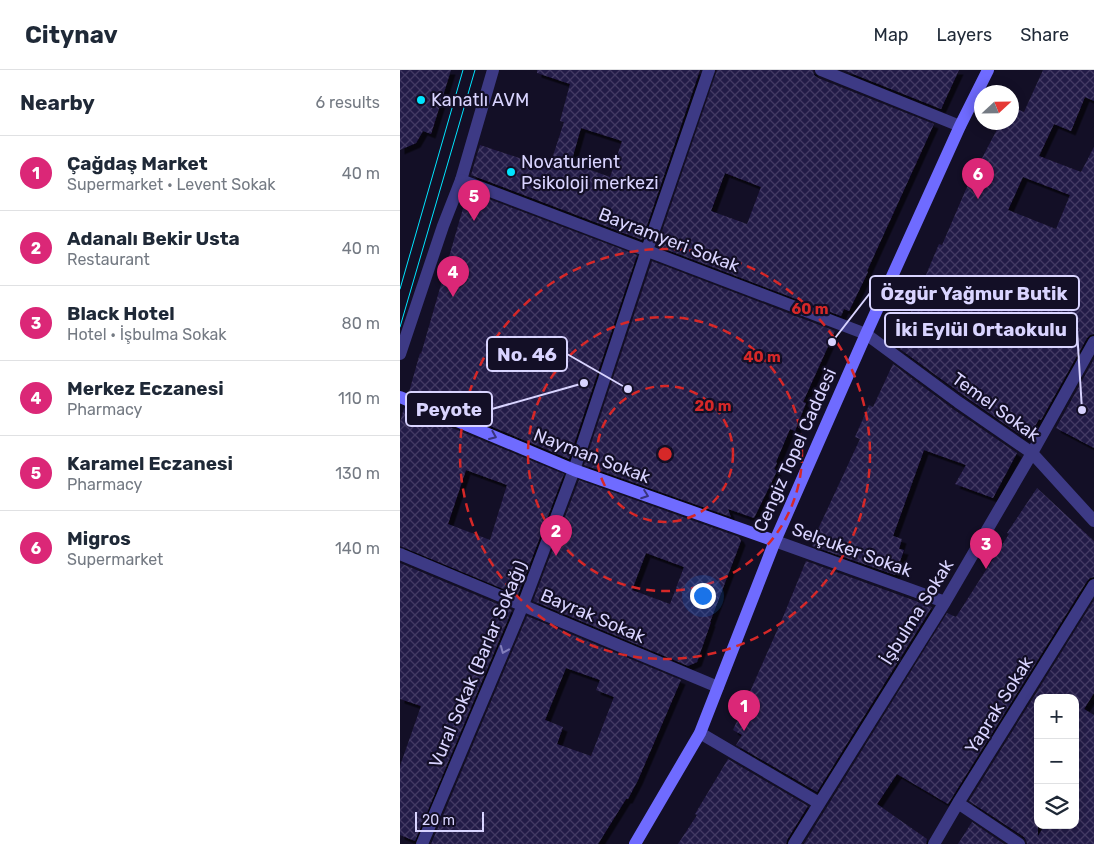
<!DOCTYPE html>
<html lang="en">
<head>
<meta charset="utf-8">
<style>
  :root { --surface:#fff; --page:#f6f6f7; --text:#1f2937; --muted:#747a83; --line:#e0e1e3; --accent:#db2777 }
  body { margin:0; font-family:Rubik,sans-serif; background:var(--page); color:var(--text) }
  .controls { position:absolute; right:15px; bottom:15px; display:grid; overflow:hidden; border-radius:10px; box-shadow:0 2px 12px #0003 }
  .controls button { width:45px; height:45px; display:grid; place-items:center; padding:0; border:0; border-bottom:1px solid var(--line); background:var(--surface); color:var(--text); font:25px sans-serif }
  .compass { position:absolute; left:574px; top:15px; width:45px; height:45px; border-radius:50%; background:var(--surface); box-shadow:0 2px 12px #0003; rotate:68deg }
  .scale { position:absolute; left:15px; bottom:12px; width:69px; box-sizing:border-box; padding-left:5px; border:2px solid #d9d4ff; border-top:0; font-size:14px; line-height:18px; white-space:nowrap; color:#d9d4ff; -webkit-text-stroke:4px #130f26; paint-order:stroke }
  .you { position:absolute; left:302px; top:525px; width:18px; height:18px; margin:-12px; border:4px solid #fff; border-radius:50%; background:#1a73e8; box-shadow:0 0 0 8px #1a73e833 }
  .badge { display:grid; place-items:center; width:32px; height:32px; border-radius:50%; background:var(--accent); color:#fff; font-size:16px; font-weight:700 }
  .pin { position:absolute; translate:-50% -41px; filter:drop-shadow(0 1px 2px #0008) }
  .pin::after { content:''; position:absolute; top:26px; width:18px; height:15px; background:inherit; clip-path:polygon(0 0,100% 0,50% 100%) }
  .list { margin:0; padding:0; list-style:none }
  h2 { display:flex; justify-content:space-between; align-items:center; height:65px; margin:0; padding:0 20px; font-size:21px }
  h2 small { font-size:16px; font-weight:400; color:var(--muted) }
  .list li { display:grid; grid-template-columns:32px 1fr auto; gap:15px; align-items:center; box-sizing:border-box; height:75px; padding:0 20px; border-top:1px solid var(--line) }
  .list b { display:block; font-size:19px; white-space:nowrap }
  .list p { margin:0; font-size:16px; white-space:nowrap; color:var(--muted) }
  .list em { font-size:16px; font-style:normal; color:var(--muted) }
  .icon { flex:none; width:28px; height:28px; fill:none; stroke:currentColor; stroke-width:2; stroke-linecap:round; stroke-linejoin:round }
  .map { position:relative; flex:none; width:694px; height:774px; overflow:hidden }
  header { display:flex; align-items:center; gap:30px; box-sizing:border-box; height:70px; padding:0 25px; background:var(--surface); border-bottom:1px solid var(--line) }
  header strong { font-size:24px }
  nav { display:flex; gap:28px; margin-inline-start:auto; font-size:18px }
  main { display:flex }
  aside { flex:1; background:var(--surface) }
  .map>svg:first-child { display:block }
  .building { fill:url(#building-cross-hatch); fill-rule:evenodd; filter:url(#shadow) }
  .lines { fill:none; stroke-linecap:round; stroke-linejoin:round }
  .service { stroke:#3d3a85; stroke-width:12 }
  .pedestrian { stroke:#3d3a85; stroke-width:12 }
  .minor { stroke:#3d3a85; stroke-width:12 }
  .secondary { stroke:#6f6bff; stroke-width:12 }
  .tram { stroke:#00e5ff; stroke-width:1 }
  .oneway { stroke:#38347d }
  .oneway2 { stroke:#837fbc }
  .ring { fill:none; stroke:#d62828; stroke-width:2.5; stroke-dasharray:9 6 }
  .poi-dot { fill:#00e5ff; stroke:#130f26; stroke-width:2 }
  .labels { text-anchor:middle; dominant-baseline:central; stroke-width:4.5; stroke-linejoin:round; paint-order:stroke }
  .poi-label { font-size:18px; fill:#d9d4ff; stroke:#130f26; text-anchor:start }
  .street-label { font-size:18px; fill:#d9d4ff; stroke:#130f26 }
  .centre { fill:#d62828; stroke:#130f26; stroke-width:2.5 }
  .ring-label { font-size:15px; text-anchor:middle; font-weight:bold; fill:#d62828; stroke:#130f26; stroke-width:4.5; stroke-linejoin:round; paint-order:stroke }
  .leader { fill:none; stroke:#d9d4ff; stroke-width:2 }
  .callout-dot { fill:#d9d4ff; stroke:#130f26; stroke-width:2 }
  .callout { fill:#130f26; stroke:#d9d4ff; stroke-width:2 }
  .callout-label { font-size:19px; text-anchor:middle; font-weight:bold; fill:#d9d4ff }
</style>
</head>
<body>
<header>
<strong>Citynav</strong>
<nav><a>Map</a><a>Layers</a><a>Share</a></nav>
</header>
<main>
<aside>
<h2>Nearby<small>6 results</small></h2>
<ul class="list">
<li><span class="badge">1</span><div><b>Çağdaş Market</b><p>Supermarket · Levent Sokak</p></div><em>40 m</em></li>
<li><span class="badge">2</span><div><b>Adanalı Bekir Usta</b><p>Restaurant</p></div><em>40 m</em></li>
<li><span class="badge">3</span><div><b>Black Hotel</b><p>Hotel · İşbulma Sokak</p></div><em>80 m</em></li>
<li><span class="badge">4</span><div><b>Merkez Eczanesi</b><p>Pharmacy</p></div><em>110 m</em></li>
<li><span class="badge">5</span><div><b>Karamel Eczanesi</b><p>Pharmacy</p></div><em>130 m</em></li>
<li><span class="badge">6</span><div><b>Migros</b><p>Supermarket</p></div><em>140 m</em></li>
</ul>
</aside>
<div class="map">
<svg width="694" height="774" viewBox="0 0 694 774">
  <defs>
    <pattern id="building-cross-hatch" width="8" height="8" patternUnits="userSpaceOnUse" patternTransform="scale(1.25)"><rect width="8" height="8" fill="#241b47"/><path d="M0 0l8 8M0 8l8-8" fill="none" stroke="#433b63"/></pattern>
    <filter id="shadow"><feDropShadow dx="4.5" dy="4.5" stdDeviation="0" flood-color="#0009"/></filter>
  </defs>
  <rect width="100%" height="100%" fill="#130f26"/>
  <!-- building -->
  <path class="building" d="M0,0h51l-20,64 -8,-3 -7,12 -16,7z
    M137,0h163l-58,170 -171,-65 9,-30 69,23 15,-46 -4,-1 10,-37 -33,-11zM181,58l41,13 -12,36 -39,-14z
    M317,0h96l1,5 4,3 116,46 -67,147 1,1 -19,39 -5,-2 -3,7 -184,-70zM325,103l36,14 -14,37 -36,-13z
    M443,0h116l-18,39z
    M643,0h51v31l-9,-4 -14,34 -17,-7 -15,32 42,16 13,-25v187l-4,1 -3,3 -46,82 -2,-1 -6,11 -3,-2 -5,10 -62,-43 -63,-46 4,-10 -3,-2 14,-36 24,-57 3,1 37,-86 2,1 20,-38h11v-15l12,5zM623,107l47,18 -14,34 -48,-19z
    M68,121l169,64 -68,204 -160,-67 11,-39 1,1z
    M252,191l183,70 -32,71 3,1 -11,28 -5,-2 -14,33 1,1 -3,6 3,2 -23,47 -26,-9 3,8 -147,-52z
    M694,289v89l-38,-20z
    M493,294l60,45 64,44 -24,45 -38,-14 11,-19 -42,-15 -31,86 9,3 -3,10 5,1 -9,25 -83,-29 2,-5 -1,-1 47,-101 -5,-2 14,-32 4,2z
    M4,338l160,66 -46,121 -118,-49v-124zM66,400l41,15 -17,55 -42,-16z
    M179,410l160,57 2,4 -31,81h1l-14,40 -9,4 -155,-65zM246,483l38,14 -14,37 -38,-14z
    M637,418l57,53v36l-4,1 -3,3 -139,223 -51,-30 -20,30 50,35 -1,5h-122l143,-231 9,4 53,-83 -2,-1z
    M406,491l126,46 -115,185 -81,-47 6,-10 -9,-5 50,-113z
    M0,493l112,47 -97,231 -15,-6v-69l21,-60 -21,-7z
    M694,530v93l-10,16 10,6v129h-67l-1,-4 -2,-3 -55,-36zM638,628h37v127h-30l-7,11z
    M127,546l154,64 -43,100 -10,19h-2l-28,45h-167zM166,598l34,12 -4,10 18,7 -23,59 -34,-12 6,-17 -18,-7z
    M328,689l80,47 -21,34 -1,4h-108l19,-29 -2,-1z
    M572,752l32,22h-46z"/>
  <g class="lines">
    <!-- service -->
    <path class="service" d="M22,774l101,-239"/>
    <!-- pedestrian -->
    <path class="pedestrian" d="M0,284l43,-128 18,-46 32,-110"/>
    <!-- minor -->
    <path class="minor" d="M421,0l139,56
      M61,110l405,154 92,68 74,51 62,68
      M375,471l170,61
      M0,484l318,133
      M123,535l51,-135 73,-220 62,-180
      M300,663l119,70
      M558,733l61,41
      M394,774l151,-242 87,-149 62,-111
      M534,774l24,-41 136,-218"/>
    <!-- secondary -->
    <path class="secondary" d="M0,327l174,73 201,71
      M235,774l65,-111 75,-192 91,-207 94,-208 28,-56"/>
    <!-- tram -->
    <path class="tram" d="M0,219l63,-219
      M0,257l75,-257"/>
  </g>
  <!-- one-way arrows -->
  <defs><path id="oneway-chevron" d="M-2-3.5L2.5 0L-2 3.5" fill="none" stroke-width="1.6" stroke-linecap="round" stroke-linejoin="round" transform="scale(1.25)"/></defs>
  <g class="oneway">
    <use href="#oneway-chevron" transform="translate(93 366) rotate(23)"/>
    <use href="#oneway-chevron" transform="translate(245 425) rotate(20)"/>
  </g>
  <use class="oneway2" href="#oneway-chevron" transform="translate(104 580) rotate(113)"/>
  <!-- distance rings -->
  <g class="ring">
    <circle cx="265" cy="384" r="68"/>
    <circle cx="265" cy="384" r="137"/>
    <circle cx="265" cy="384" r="205"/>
  </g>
  <!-- markers -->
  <g class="poi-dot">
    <circle cx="21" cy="30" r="5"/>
    <circle cx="111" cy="102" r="5"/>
  </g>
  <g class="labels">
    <!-- poi labels -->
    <g class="poi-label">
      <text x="31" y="30">Kanatlı AVM</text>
      <text x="121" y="92">Novaturient<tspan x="121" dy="21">Psikoloji merkezi</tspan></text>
    </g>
    <!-- street labels -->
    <g class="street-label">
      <text transform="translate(269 170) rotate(21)">Bayramyeri Sokak</text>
      <text transform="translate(596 337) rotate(36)">Temel Sokak</text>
      <text transform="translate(395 380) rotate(-66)">Cengiz Topel Caddesi</text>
      <text transform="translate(192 386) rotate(21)">Nayman Sokak</text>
      <text transform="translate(452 480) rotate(20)">Selçuker Sokak</text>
      <text transform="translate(517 542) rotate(-58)">İşbulma Sokak</text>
      <text transform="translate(193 546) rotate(23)">Bayrak Sokak</text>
      <text transform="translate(78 594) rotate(-67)">Vural Sokak (Barlar Sokağı)</text>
      <text transform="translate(599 635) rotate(-58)">Yaprak Sokak</text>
    </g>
  </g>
  <circle cx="265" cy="384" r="8" class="centre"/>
  <g class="ring-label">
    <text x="410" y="244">60 m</text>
    <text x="362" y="292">40 m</text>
    <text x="313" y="341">20 m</text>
  </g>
  <!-- callouts -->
  <path class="leader" d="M432 272L470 223M682 340L677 260M228 319L167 284M184 313L92 339"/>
  <g class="callout-dot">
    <circle cx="432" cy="272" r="5"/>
    <circle cx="682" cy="340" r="5"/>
    <circle cx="228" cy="319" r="5"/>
    <circle cx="184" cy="313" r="5"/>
  </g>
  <g class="callout">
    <rect x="470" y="206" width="209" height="34" rx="5"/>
    <rect x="485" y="243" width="192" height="34" rx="5"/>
    <rect x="87" y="267" width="80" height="34" rx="5"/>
    <rect x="6" y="322" width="86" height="34" rx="5"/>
  </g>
  <g class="callout-label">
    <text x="574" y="230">Özgür Yağmur Butik</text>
    <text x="581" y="266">İki Eylül Ortaokulu</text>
    <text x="127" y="291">No. 46</text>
    <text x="49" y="346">Peyote</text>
  </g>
</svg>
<div class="controls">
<button>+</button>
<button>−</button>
<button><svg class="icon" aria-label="layers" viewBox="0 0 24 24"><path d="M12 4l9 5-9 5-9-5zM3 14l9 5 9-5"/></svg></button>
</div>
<svg class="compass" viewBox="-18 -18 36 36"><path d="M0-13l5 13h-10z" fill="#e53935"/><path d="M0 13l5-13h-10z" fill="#747a83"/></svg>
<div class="scale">20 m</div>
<div class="you"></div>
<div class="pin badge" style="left:344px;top:661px">1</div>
<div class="pin badge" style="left:156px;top:486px">2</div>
<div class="pin badge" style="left:586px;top:499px">3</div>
<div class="pin badge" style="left:53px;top:227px">4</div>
<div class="pin badge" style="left:74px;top:151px">5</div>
<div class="pin badge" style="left:578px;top:129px">6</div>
</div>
</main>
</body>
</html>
